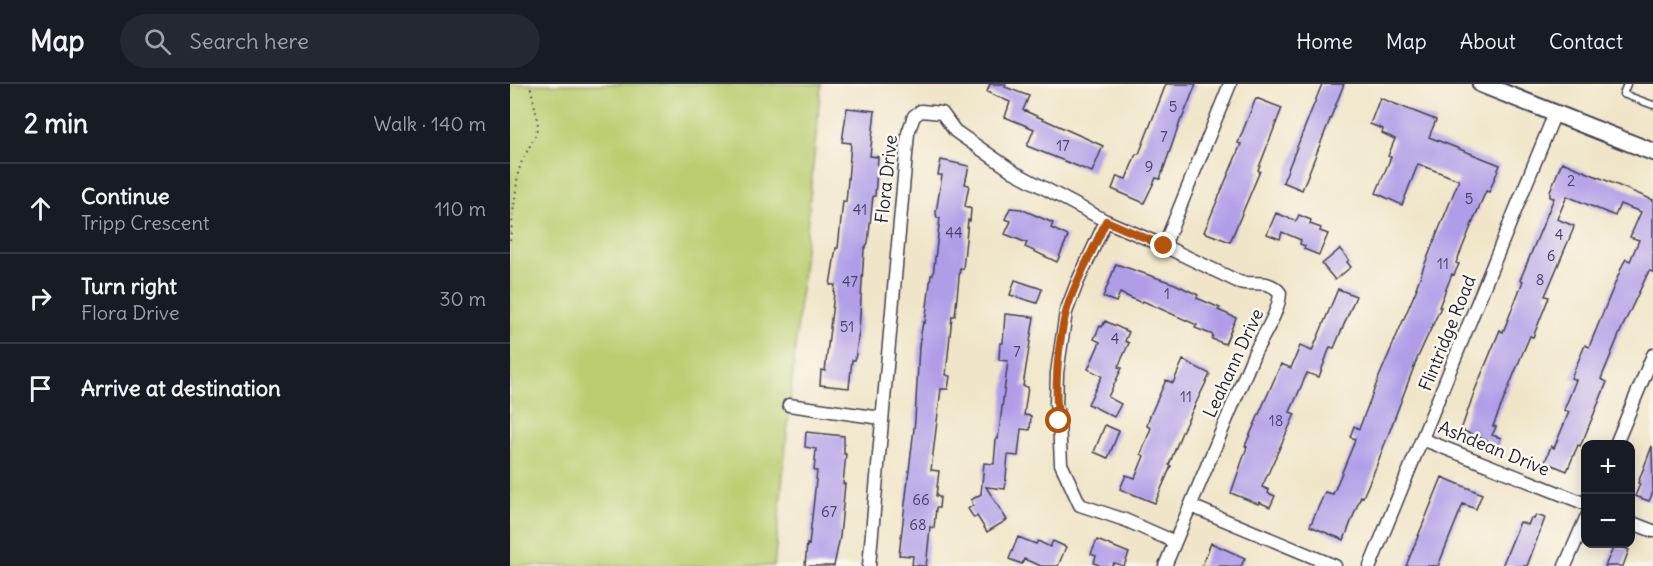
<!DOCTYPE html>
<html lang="en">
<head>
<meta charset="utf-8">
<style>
  :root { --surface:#171b24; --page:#242831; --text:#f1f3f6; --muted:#9ea1a6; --line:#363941 }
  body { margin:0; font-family:Delius,sans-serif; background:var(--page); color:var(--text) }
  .controls { position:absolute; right:18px; bottom:18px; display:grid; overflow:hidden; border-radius:12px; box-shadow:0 3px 15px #0003 }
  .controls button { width:54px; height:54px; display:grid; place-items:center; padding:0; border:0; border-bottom:2px solid var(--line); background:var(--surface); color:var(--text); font:30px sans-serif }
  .stop { position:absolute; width:18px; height:18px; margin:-14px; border:4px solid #b45309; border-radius:50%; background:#fff }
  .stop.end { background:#b45309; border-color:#fff; box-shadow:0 2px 6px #0008 }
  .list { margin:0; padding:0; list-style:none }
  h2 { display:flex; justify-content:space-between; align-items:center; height:78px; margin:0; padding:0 24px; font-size:26px }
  h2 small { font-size:20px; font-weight:400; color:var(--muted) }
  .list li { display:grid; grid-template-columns:39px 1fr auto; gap:18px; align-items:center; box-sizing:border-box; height:90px; padding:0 24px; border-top:2px solid var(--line) }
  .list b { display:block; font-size:22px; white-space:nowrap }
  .list p { margin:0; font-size:20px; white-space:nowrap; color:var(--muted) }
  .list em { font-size:20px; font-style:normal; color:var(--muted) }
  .icon { flex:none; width:33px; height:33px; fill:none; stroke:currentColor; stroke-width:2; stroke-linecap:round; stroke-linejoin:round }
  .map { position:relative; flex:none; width:1143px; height:482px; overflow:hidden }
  header { display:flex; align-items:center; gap:36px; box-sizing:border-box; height:84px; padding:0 30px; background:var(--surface); border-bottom:2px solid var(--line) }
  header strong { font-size:28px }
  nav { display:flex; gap:33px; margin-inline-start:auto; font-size:21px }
  .search { width:420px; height:54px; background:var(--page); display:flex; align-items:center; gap:15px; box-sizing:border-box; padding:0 21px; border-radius:33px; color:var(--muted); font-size:22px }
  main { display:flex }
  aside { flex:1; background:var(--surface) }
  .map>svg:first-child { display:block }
  .green { fill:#bacd70; stroke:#6e7856; stroke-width:1.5 }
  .building { fill:#af9de8 }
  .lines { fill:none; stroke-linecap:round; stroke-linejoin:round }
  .service-casing { stroke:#413f50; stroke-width:9 }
  .minor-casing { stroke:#413f50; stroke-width:15 }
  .secondary-casing { stroke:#413f50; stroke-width:20 }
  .path { stroke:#413f50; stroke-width:2; stroke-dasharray:1.5 4.5; stroke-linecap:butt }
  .service { stroke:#fff; stroke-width:6 }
  .minor { stroke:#fff; stroke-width:12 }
  .secondary { stroke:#fff; stroke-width:16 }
  .route { stroke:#b45309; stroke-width:8 }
  .labels { text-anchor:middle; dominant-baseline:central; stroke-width:5; stroke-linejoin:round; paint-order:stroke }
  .number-label { font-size:15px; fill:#454166 }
  .street-label { font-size:18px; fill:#22223b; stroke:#fbf7ec }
</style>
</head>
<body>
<header>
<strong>Map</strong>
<div class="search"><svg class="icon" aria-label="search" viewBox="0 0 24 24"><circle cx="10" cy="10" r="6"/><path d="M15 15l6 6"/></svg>Search here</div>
<nav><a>Home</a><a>Map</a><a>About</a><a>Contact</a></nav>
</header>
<main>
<aside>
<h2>2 min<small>Walk · 140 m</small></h2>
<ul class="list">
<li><svg class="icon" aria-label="ahead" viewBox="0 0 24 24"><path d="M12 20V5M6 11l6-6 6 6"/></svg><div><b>Continue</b><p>Tripp Crescent</p></div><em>110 m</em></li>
<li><svg class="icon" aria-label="right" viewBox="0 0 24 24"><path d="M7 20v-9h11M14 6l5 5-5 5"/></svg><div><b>Turn right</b><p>Flora Drive</p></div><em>30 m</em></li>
<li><svg class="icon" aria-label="arrive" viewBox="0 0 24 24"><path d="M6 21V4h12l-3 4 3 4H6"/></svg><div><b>Arrive at destination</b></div></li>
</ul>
</aside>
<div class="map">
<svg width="1143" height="482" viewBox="0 0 1143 482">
  <rect width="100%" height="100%" fill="#fbf7ec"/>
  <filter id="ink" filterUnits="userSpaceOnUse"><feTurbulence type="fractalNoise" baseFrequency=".0167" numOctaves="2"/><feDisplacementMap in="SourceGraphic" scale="12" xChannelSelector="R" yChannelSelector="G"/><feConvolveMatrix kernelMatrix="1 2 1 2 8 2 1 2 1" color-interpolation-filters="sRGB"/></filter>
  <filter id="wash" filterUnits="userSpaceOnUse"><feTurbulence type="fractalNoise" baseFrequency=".008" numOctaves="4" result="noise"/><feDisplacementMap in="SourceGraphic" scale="24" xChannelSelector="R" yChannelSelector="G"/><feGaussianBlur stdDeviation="1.35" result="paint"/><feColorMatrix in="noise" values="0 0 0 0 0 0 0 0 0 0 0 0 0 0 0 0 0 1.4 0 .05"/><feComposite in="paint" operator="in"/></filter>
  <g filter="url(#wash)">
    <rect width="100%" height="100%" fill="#f0e5c8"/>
    <!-- green -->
    <path class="green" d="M0,0h311l-47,482h-264z"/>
    <g id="blocks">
      <!-- building -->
      <path class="building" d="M480,0h16l-1,3 24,9 -6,14 80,36 -11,26 -65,-26 7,-17 -29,-12 5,-15 -23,-10z
        M656,0h30l-14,35h-1l-21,60 -4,-1 -12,25 -32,-14 5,-13 9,3 10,-25h3z
        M812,0h22l-42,106 -19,-8z
        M746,14l26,10 -24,62 2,1 -30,71 -26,-10 37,-88 -3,-1z
        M870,14l56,22 -7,17 71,28 -11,27 -3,-1 -12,28 -18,44 3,1 -5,11 -2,-1 -13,33h2l-24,52 -41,108 -13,30 -2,-1 -17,44 -34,-14 15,-34 8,2 21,-51 1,-4 -5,-2 4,-11 5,3 20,-52 38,-89h-1l8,-22 35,-86 -41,-16 -16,41 -26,-12 15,-36 -3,-1 7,-17 -13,-6 1,-4 -13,-5z
        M337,24l28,3 -5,45 8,1 -3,39h-2l-5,47 -4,6 -5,82 -4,29h-3l-3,28 -29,-3 1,-15 4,1 10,-86h-5l6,-37h2l5,-47 3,1 3,-33 2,-26 -9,-1z
        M431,76l28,6 -4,18 4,1 -4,21 6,3 -1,12 -2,-1 -5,49 -3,-1 -5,48h-3l-6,59 4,1 -2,13h-7l-10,81 8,1 -3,25 4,1 -1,11h-3l-2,20 -4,-1 -3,31 -1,8h-2l-12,-1 1,-9 -14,-1 16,-135 4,-74 4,-24 2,1 6,-48h2l7,-57h-3l-1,-5 6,-38h-4z
        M1052,78l91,38v72l-4,-1 -28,59 -20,49 6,3 -23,56 -4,8 -2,-1 -11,26 -22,-9 6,-16 3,2 15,-36 -5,-2 12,-30 -5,-2 14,-33 4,2 34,-83 3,-5 4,2 9,-21 -9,-3 11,-25 -21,-8 -5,12 -48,-20 -10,23 17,7 -1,4 -28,66 4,1 -16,40 -3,-1 -9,21 -28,69 3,1 -4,8 9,3 -4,11 -10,-4 1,-4 -27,-11 14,-40 25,-60 3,2 20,-51 -3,-1 34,-82 -4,-1v-6z
        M500,124l11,1 32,14 -2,5 17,8 -11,26 -32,-15 2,-4 -22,-9 6,-13 -6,-2z
        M766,129l20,8 3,-6 12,5 -1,4 11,4 -1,3 8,3 -9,21 -15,-6 1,-3 -5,-2 1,-4 -19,-8 -2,7 -13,-5z
        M830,165l9,11 -2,2 4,5 -16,13 -13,-16z
        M606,180l59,20 23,11 -1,3 23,10 -2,2 18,8 -11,26 -13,-5 1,-4 -18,-7 2,-3 -54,-24 -1,2 -22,-10 -4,9 -13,-5z
        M505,196l27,9 -5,14 -27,-8z
        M828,205l18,7 -22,52 -4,-1 -11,30 -12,-4 -17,39 5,2 -33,73 7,3 -1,3 7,3 -5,11 -11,-5 -1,2 -27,-11 16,-46 -2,-1 36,-82 10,4 9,-22 12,5z
        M495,230l29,3 -11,69 5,1 -4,28 7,1 -1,14 -9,-1 -3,27 -10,-1 -3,34 -19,-2 21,33 -20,12 -10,-16 -3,2 -6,-9 5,-4 -2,-5 10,-6 3,-31 10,1 2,-25h2l10,-78 -9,-1 1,-17h3z
        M595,237l24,11 -4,9 4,2 -11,24 4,1 -14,29 13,7 -7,13 -26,-13 14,-28 -14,-7 12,-27 -6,-3 6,-13 2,1z
        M673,276l27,14 -28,58 -13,33 2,1 -16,37 -35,-14 6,-14 9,3 9,-22 -3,-2 10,-26 -4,-2 2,-8 17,-38 7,3z
        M595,341l14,6 -11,27 -14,-6z
        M296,348l38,4v18h2l-3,30h2l-5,53 -6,29h-29l2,-22 2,1 8,-74h-3l2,-22 -11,-2z
        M1142,362l1,46 -4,9 -14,-5 5,-12 -2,-1z
        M932,393l40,17 -6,15 -13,-5 -25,62h-32z
        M1026,431l9,3 -18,48h-25l18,-44 8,3 3,-7 3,1z
        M508,453l18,7 2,-3 12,6 3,-6 13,6 -8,19h-17l-17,-7 -2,5 -13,-5z
        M587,456l32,13 -5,13 -10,-3 -2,3h-11l-7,-3 2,-7 -5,-2z
        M701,459l34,15 -4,8h-39z
        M1105,460l14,6 -6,16h-18z"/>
    </g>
  </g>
  <g filter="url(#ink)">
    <use href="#blocks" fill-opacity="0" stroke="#413f50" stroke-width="1.5"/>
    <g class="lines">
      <!-- service casing -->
      <g class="service-casing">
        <path id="service" d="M1117,0l-4,10 30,11"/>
      </g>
      <!-- minor casing -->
      <g class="minor-casing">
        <path id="minor" d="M596,137l-29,62 -11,29 -9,61 -1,31 3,17 2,43 19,41 45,15 50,22
          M654,162l66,-162
          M279,321l92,13
          M912,355l164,65
          M1106,360l37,-89
          M681,422l144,60
          M1120,438l23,9
          M359,482l39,-433 6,-17 7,-5 21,2 13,18 59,41 92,49 58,25 75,36c15,4 30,-4 41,11 -1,20 -17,42 -26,61l-89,212
          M860,482l185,-453
          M1055,482l21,-48"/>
      </g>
      <!-- secondary casing -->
      <g class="secondary-casing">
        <path id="secondary" d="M971,0l172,68"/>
      </g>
      <!-- path -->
      <path class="path" d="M0,156l8,-67 4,-12 14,-27 2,-12 -8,-38"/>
      <!-- service -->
      <use href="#service" class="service"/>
      <!-- minor -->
      <use href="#minor" class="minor"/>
      <!-- secondary -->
      <use href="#secondary" class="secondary"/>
    </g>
  </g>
  <g class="lines" filter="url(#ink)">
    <!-- route -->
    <path class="route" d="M549,337c-6,-32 0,-93 12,-124 10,-26 24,-50 35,-76l58,25"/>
  </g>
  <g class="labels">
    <!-- number labels -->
    <g class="number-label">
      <text x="663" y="22">5</text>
      <text x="654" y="52">7</text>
      <text x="553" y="61">17</text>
      <text x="639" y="82">9</text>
      <text x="1061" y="96">2</text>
      <text x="959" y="114">5</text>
      <text x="350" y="125">41</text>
      <text x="444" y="148">44</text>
      <text x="1049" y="150">4</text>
      <text x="1041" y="171">6</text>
      <text x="933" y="179">11</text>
      <text x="1030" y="195">8</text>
      <text x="340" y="197">47</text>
      <text x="657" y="209">1</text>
      <text x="337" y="242">51</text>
      <text x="605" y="254">4</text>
      <text x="507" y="267">7</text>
      <text x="676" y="312">11</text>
      <text x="766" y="336">18</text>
      <text x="411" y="415">66</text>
      <text x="319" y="427">67</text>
      <text x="408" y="440">68</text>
    </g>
    <!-- street labels -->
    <g class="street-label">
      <text transform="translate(376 95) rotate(-84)">Flora Drive</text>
      <text transform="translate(937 249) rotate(-68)">Flintridge Road</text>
      <text transform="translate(723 279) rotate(-65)">Leahann Drive</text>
      <text transform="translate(984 364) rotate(22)">Ashdean Drive</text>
    </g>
  </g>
</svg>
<div class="controls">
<button>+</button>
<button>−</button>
</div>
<div class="stop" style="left:549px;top:337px"></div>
<div class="stop end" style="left:654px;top:162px"></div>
</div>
</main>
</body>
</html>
